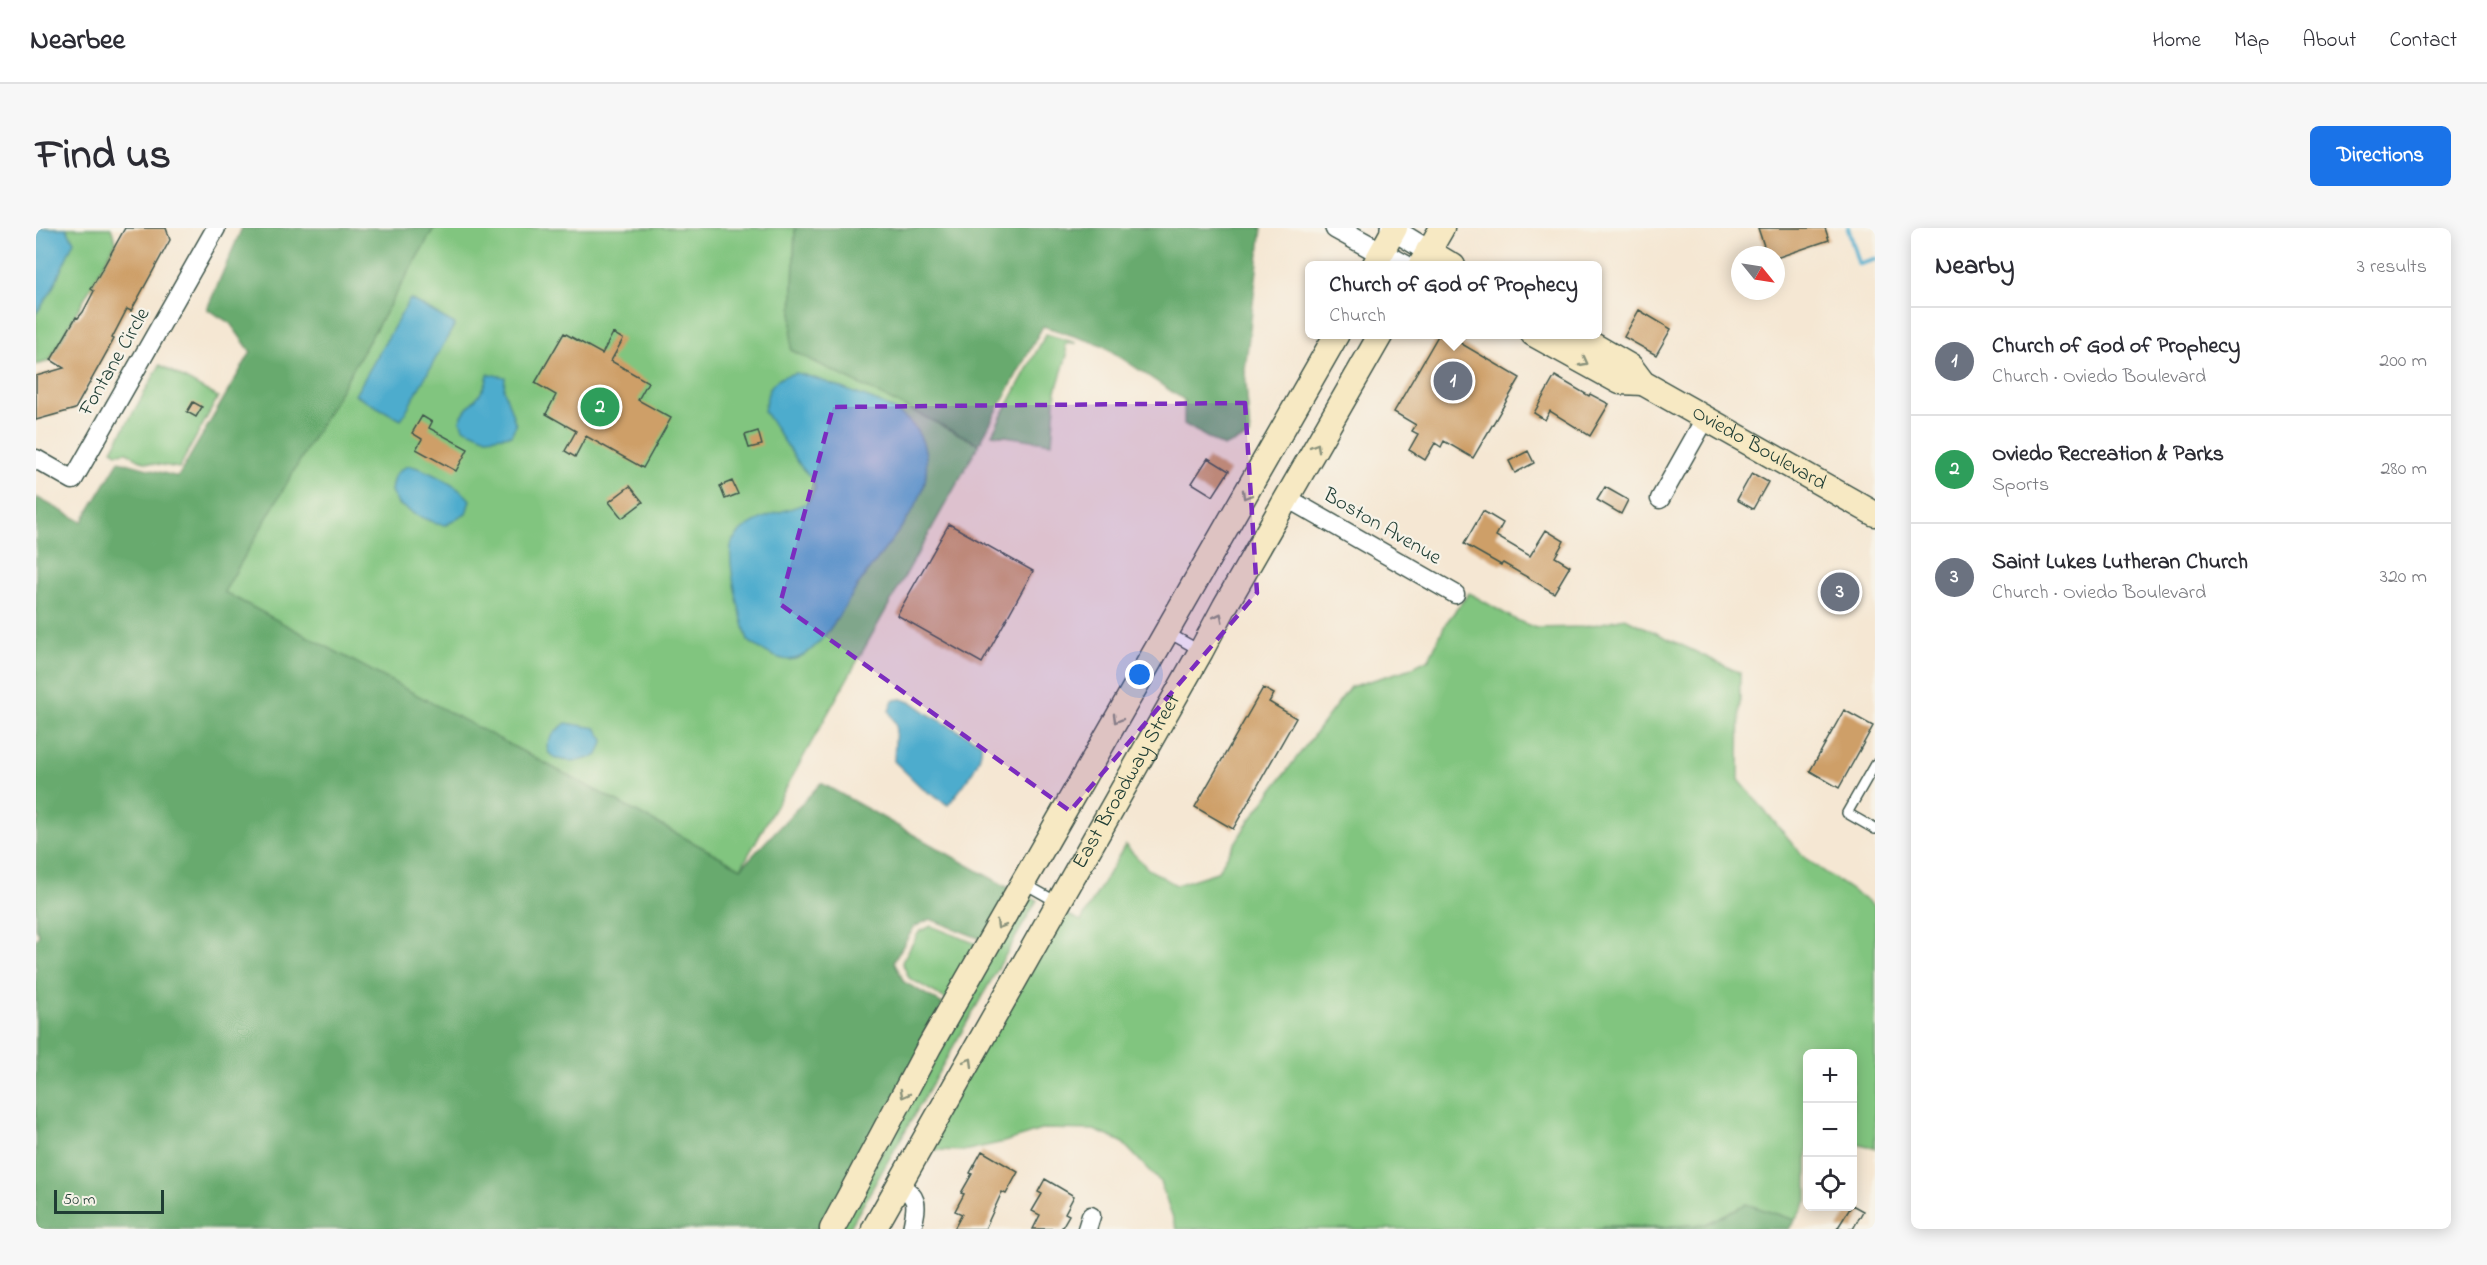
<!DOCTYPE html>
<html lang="en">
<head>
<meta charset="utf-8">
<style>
  :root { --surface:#fff; --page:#f7f7f7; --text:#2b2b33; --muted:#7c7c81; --line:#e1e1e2; --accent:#1a73e8 }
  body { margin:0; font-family:"Indie Flower",sans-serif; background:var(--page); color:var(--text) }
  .controls { position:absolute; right:18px; bottom:18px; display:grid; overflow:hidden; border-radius:9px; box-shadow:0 3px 15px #0003 }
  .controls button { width:54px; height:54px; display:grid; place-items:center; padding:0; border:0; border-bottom:2px solid var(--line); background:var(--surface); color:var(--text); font:30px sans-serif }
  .compass { position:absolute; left:1695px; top:18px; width:54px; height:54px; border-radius:50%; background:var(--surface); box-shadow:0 3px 15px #0003; rotate:120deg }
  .scale { position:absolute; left:18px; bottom:15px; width:110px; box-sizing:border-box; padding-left:6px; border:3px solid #1f3d34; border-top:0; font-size:16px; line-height:21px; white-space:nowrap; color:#1f3d34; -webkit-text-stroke:4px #f7f3e8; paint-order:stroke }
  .you { position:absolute; left:1104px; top:447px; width:21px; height:21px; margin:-15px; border:4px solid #fff; border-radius:50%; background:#1a73e8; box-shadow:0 0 0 9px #1a73e833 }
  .badge { display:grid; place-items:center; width:39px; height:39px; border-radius:50%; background:var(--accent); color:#fff; font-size:20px; font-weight:700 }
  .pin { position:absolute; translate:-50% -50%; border:3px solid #fff; box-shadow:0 2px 6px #0006 }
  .popup { position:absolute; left:1269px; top:33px; width:297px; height:78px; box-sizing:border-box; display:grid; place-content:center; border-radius:9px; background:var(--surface); filter:drop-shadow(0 2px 4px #0005); font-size:20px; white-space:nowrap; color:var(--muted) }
  .popup b { font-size:22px; color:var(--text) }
  .popup::after { content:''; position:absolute; left:50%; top:100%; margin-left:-12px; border:12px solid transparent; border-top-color:var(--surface) }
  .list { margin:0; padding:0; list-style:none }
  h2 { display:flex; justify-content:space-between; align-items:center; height:78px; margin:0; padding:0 24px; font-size:26px }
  h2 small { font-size:20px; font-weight:400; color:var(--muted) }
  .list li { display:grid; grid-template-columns:39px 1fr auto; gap:18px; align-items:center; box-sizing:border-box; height:108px; padding:0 24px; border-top:2px solid var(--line) }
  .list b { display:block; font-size:22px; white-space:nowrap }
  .list p { margin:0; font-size:20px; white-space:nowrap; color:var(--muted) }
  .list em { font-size:20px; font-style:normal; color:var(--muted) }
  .icon { flex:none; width:33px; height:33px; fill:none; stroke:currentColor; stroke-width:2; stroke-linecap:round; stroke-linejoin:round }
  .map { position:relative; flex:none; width:1839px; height:1001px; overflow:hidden; border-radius:9px }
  header { display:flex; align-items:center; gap:36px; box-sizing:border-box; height:84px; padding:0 30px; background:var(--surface); border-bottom:2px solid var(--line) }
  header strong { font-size:28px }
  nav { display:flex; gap:33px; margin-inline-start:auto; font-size:21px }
  .intro { display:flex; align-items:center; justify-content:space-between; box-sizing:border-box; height:144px; padding:0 36px }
  h1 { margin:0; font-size:42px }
  .button { padding:15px 27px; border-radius:9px; background:var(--accent); color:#fff; font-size:21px; font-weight:700 }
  main { display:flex; gap:36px; padding:0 36px }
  aside { flex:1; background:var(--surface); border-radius:9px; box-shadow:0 3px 15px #0003 }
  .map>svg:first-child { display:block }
  .green { fill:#81c57f; stroke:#50815a; stroke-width:1.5 }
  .forest { fill:#68aa6e; stroke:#447451; stroke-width:1.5 }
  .water { fill:#4eaccd; stroke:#367480; stroke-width:1.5 }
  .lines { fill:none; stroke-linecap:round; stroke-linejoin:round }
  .stream { stroke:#4eaccd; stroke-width:4.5 }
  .building { fill:#ce9f68 }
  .service-casing { stroke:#3f564c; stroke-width:12 }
  .minor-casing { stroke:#3f564c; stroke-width:21 }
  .tertiary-casing { stroke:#3f564c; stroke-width:24 }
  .secondary-casing { stroke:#3f564c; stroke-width:27 }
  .service { stroke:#fff; stroke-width:9 }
  .minor { stroke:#fff; stroke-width:18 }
  .tertiary { stroke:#fff; stroke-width:21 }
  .secondary { stroke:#f7e9c3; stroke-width:24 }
  .oneway { stroke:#8b937c }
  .marked { fill:#7b2cbf; fill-opacity:0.2; stroke:#7b2cbf; stroke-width:4.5; stroke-dasharray:12 8; stroke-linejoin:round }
  .labels { text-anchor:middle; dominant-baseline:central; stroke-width:4.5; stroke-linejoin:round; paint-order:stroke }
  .street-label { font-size:21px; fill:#1f3d34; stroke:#f7f3e8 }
</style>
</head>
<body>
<header>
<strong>Nearbee</strong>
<nav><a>Home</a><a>Map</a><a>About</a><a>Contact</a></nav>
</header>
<div class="intro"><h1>Find us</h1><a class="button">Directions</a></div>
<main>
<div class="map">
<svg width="1839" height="1001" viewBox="0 0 1839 1001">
  <rect width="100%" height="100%" fill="#f7f3e8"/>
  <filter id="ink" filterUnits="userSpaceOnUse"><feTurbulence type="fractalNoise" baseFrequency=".0167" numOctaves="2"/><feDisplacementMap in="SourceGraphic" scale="12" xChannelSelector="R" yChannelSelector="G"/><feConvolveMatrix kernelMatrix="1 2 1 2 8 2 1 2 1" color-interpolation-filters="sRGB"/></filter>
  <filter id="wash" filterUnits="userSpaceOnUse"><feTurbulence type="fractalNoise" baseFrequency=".008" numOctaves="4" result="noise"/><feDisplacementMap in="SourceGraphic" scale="24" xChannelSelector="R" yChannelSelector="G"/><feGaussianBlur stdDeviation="1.35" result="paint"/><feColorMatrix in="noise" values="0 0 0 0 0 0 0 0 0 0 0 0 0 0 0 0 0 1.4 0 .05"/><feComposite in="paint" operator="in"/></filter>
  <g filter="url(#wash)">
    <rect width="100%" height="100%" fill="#f5e7d3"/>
    <!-- green -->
    <path class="green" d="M0,0h75l5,14 -67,119 -13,4z
      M398,0h361l-4,122 188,94 -238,424 -517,-276z
      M1010,106l30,9 -11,1 2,11 -11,36 -4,52 -60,-9z
      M124,137l58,32 -39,71 -35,-6 -17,-10 -10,1 -5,-3z
      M1433,365l47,27 20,8 48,-1 41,-9 115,55 -1,107 66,78 70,49v241l-22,-6 -1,-88h-44l-1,147 -12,19 -49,-16 -40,20 -45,3 -57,-1 -5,3h-422l-17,-47 -38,-40 -28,-12 -50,-1 -40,13 -41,9 -48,-2 137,-242 29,14 44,-76 23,24 28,16 41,-13 32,-51 101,-134 59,-18 20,-10 17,-36z
      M987,665l14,7 -188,329h-11l121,-211 -13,-19 -37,-21 -7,-16 17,-30 12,-6 56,22z"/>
    <!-- forest -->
    <path class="forest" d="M206,0h192l-210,364 517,276 80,-85 195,109 -27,50 -59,-23 -16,8 -20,34 10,21 39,22 -113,225h-794v-289l3,-5 -3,-8v-103l4,-6 -4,-3v-318l46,25 37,-61 59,16 73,-125 -21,-29 -23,-14z
      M759,0h467l-17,142 5,66 -27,11 -39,-23v-24l-82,-55 -59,-19 -64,118 -188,-94z
      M1710,976l49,16 -6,9h-190l5,-3 57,1 45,-3z"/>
    <!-- water -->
    <path class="water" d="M0,0h30l8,13 -23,51 -15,22z
      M374,71l45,25 -54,96 -46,-25z
      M760,145c20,4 37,12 56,19 33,12 69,24 74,64 1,11 1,24 -4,36 -11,28 -41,61 -59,86 -16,23 -39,70 -65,80 -16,7 -37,-9 -50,-17 -6,-21 -24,-83 -15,-101 3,-4 9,-10 13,-13 19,-13 41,-16 61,-24l8,-14 -1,-8 -12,-13 -38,-57c4,-24 7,-33 32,-38z
      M452,146l17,3 -1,13 12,35 -5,10 -24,3 -24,-10 -3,-8c8,-20 24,-21 28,-46z
      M372,238c16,1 53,22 62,34l-4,14 -20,11 -9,-1 -23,-10 -16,-10 -7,-13c2,-13 3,-20 17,-25z
      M866,471l11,4 17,12 51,28c4,18 -22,48 -33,62l-25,-16 -29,-28 2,-36 -7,-14 4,-11z
      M530,495l30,5 8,12 -6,15c-33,15 -76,0 -32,-32z"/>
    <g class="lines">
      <!-- stream -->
      <path class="stream" d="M1812,0l11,36 16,-5"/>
    </g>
    <g id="blocks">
      <!-- building -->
      <path class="building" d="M89,0h41l4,12 -39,71 -4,-2 -15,29 2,1 -39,70 -39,11v-44l28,-8 -13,-8 25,-43 2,1 5,-6 11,-21 -3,-2z
        M1722,0h67l4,12 -53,18v-3h-9z
        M1603,82l32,19 -15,26 -32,-18z
        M528,105l38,21 11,-21 10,6 -12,22 37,21 -10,18 33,18 -28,50 -57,-32 -11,21 -10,-6 11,-20 -30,-17 10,-19 -21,-12z
        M1403,106h6l75,44 -47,80 -29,-17 -3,6 -6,-4 -10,17 -16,-10 9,-16 -6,-3 4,-6 -22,-13z
        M1519,148l34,20 1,-2 19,10 -19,32 -40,-25 -5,9 -11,-7z
        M157,174l9,5 -6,10 -9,-5z
        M386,188l10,6 -3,6 39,21 -12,22 -40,-22 6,-10 -10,-6z
        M722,203l4,14 -13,3 -4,-13z
        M1492,223l6,12 -19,10 -6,-12z
        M1172,230l21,13 -16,25 -21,-13z
        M1716,245l16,9 -15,27 -16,-9z
        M696,253l6,13 -13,5 -5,-13z
        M594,258l13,16 -21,16 -13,-16z
        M1569,259l23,13 -7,14 -24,-14z
        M1447,283l20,12 -7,13 34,20 16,-26 18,11 -9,16 15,9 -16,27 -51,-30 -2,2 -37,-21z
        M913,296l84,47 -51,92 -85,-48z
        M1227,460l11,6 -5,8 27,16 -63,111 -38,-22z
        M1808,482l29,16 -34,62 -29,-17z
        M946,923l36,21 -12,22 -4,-2 -17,37h-31l8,-15 -7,-3 9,-17 -3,-1 11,-19 -2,-1z
        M1009,951l29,17 -9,17 4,2 -8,14h-28l7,-14 -8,-4 10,-17 -4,-2z
        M1816,977l11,6 -10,18h-16z"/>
    </g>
  </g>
  <g filter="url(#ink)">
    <use href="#blocks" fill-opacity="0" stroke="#3f564c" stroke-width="1.5"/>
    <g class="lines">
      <!-- service casing -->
      <g class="service-casing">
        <path id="service" d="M1131,404l32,18
          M1839,536l-28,49 28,16
          M989,656l32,18"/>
      </g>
      <!-- minor casing -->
      <g class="minor-casing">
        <path id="minor" d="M0,231l37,21 143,-252
          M1251,270l168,96
          M1624,271l45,-80
          M863,957c22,13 17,22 13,44
          M1051,1001l4,-13"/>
      </g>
      <!-- tertiary casing -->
      <g class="tertiary-casing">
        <path id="tertiary" d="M1300,0l69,38
          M1355,0l37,23"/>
      </g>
      <!-- secondary casing -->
      <g class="secondary-casing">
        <g id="secondary">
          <path d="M1392,23l25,15"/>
          <path d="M1338,38l21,-38"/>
          <path d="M1384,38l22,-38"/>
          <path d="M1497,106l87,48 23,1"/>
          <path id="s1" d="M1538,106l57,33 12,16 232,131"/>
          <path d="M796,1001l97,-182 408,-713"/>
          <path id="s2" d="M838,1001l327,-578 24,-45 156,-272"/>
        </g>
      </g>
      <!-- service -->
      <use href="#service" class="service"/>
      <!-- minor -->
      <use href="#minor" class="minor"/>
      <!-- tertiary -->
      <use href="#tertiary" class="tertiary"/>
      <!-- secondary -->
      <use href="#secondary" class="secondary"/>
    </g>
    <!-- one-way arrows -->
    <defs><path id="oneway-chevron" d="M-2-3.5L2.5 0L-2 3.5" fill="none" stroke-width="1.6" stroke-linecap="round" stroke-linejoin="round" transform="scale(1.5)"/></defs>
    <g class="oneway">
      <use href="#oneway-chevron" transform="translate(1548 134) rotate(28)"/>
      <use href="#oneway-chevron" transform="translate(1280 219) rotate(-60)"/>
      <use href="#oneway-chevron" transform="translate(1210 267) rotate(120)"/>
      <use href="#oneway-chevron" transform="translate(1183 389) rotate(-63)"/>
      <use href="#oneway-chevron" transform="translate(1081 491) rotate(120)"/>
      <use href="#oneway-chevron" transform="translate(964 697) rotate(120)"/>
      <use href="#oneway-chevron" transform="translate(933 834) rotate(-60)"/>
      <use href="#oneway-chevron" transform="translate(868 866) rotate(118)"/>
    </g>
  </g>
  <!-- marked area -->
  <path class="marked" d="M1209,175l12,190 -187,218 -290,-207 53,-197z"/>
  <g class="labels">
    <!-- street labels -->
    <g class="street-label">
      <text transform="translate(79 134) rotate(-60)">Fontane Circle</text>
      <text stroke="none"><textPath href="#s1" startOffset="219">Oviedo Boulevard</textPath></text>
      <text transform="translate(1346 299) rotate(30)">Boston Avenue</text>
      <text stroke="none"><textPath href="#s2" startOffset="514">East Broadway Street</textPath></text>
    </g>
  </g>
</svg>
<div class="controls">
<button>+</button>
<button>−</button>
<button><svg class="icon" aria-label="locate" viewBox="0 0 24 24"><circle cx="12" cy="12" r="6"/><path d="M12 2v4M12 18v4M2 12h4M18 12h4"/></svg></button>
</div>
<svg class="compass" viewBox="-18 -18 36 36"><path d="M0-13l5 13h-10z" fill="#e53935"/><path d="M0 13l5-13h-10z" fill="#7c7c81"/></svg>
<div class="scale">50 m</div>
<div class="you"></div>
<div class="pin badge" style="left:1417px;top:153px;background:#6b7280">1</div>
<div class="popup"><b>Church of God of Prophecy</b>Church</div>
<div class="pin badge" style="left:564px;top:179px;background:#2e9e5b">2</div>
<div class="pin badge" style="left:1804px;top:364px;background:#6b7280">3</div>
</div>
<aside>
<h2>Nearby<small>3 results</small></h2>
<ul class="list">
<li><span class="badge" style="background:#6b7280">1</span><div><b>Church of God of Prophecy</b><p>Church · Oviedo Boulevard</p></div><em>200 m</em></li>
<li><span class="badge" style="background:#2e9e5b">2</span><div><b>Oviedo Recreation &amp; Parks</b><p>Sports</p></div><em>280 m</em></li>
<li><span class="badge" style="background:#6b7280">3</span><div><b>Saint Lukes Lutheran Church</b><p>Church · Oviedo Boulevard</p></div><em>320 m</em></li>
</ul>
</aside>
</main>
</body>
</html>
